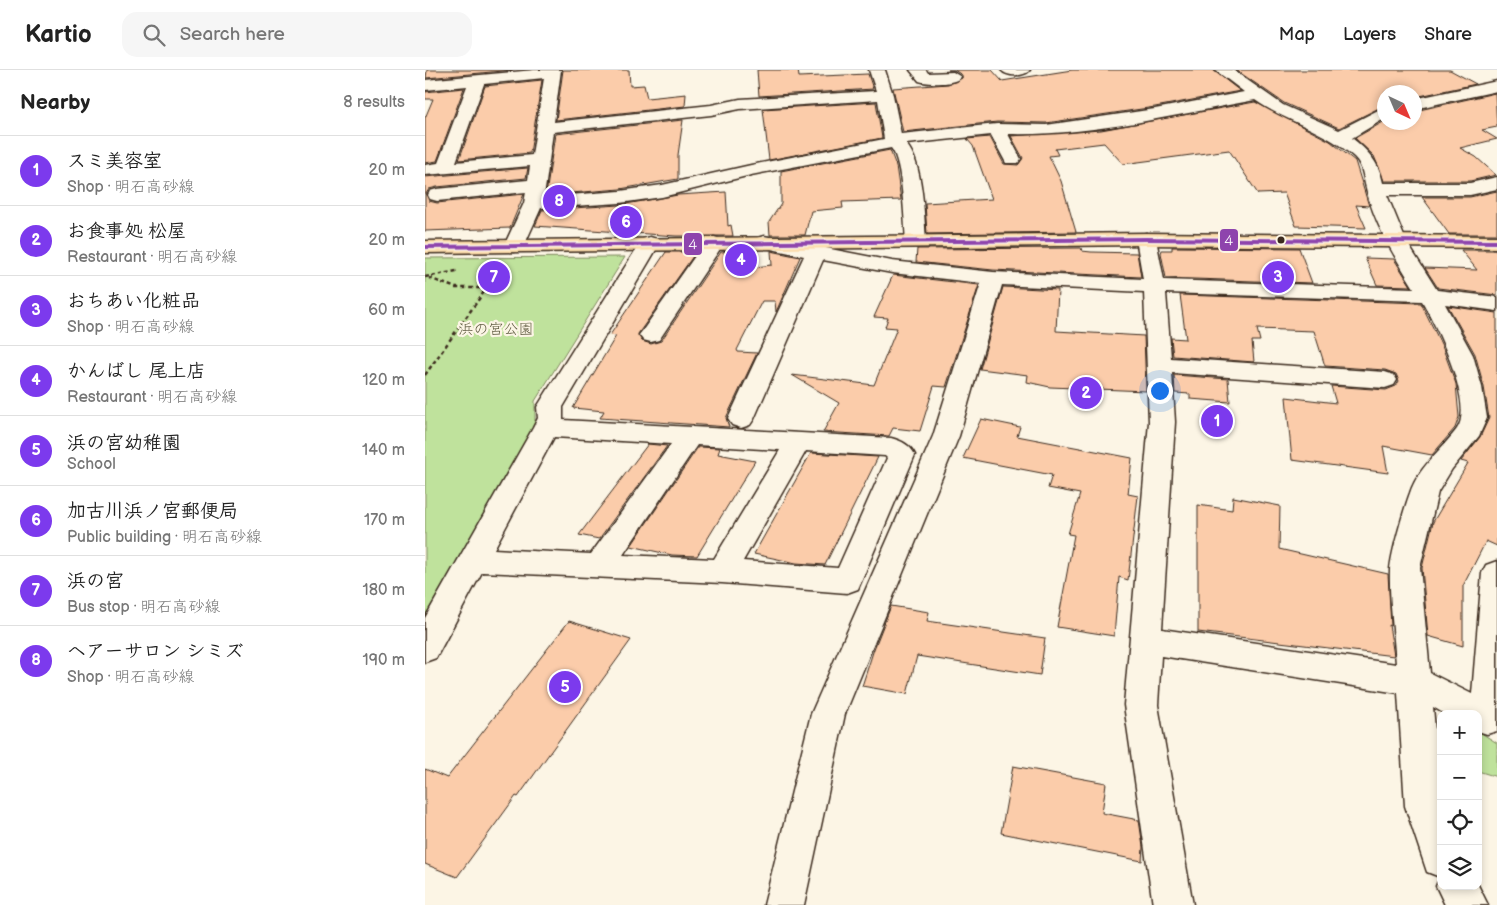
<!DOCTYPE html>
<html lang="en">
<head>
<meta charset="utf-8">
<style>
  :root { --surface:#fff; --page:#f6f6f6; --text:#222; --muted:#767676; --line:#e0e0e0; --accent:#7c3aed }
  body { margin:0; font-family:"Balsamiq Sans","Klee One",sans-serif; background:var(--page); color:var(--text) }
  .controls { position:absolute; right:15px; bottom:15px; display:grid; overflow:hidden; border-radius:10px; box-shadow:0 2px 8px #0003 }
  .controls button { width:45px; height:45px; display:grid; place-items:center; padding:0; border:0; border-bottom:1px solid var(--line); background:var(--surface); color:var(--text); font:25px sans-serif }
  .compass { position:absolute; left:952px; top:15px; width:45px; height:45px; border-radius:50%; background:var(--surface); box-shadow:0 2px 8px #0003; rotate:136deg }
  .you { position:absolute; left:734px; top:320px; width:18px; height:18px; margin:-12px; border:4px solid #fff; border-radius:50%; background:#1a73e8; box-shadow:0 0 0 8px #1a73e833 }
  .badge { display:grid; place-items:center; width:32px; height:32px; border-radius:50%; background:var(--accent); color:#fff; font-size:16px; font-weight:700 }
  .pin { position:absolute; translate:-50% -50%; border:2px solid #fff; box-shadow:0 1px 5px #0006 }
  .list { margin:0; padding:0; list-style:none }
  h2 { display:flex; justify-content:space-between; align-items:center; height:65px; margin:0; padding:0 20px; font-size:21px }
  h2 small { font-size:16px; font-weight:400; color:var(--muted) }
  .list li { display:grid; grid-template-columns:32px 1fr auto; gap:15px; align-items:center; box-sizing:border-box; height:70px; padding:0 20px; border-top:1px solid var(--line) }
  .list b { display:block; font-size:19px; white-space:nowrap }
  .list p { margin:0; font-size:16px; white-space:nowrap; color:var(--muted) }
  .list em { font-size:16px; font-style:normal; color:var(--muted) }
  .icon { flex:none; width:28px; height:28px; fill:none; stroke:currentColor; stroke-width:2; stroke-linecap:round; stroke-linejoin:round }
  .map { position:relative; flex:none; width:1072px; height:835px; overflow:hidden }
  header { display:flex; align-items:center; gap:30px; box-sizing:border-box; height:70px; padding:0 25px; background:var(--surface); border-bottom:1px solid var(--line) }
  header strong { font-size:24px }
  nav { display:flex; gap:28px; margin-inline-start:auto; font-size:18px }
  .search { width:350px; height:45px; background:var(--page); display:flex; align-items:center; gap:12px; box-sizing:border-box; padding:0 18px; border-radius:15px; color:var(--muted); font-size:19px }
  main { display:flex }
  aside { flex:1; background:var(--surface) }
  .map>svg:first-child { display:block }
  .green { fill:#bfe29c; stroke:#7d865d }
  .building { fill:#fbccaa; stroke:#3b2a1e }
  .lines { fill:none; stroke-linecap:round; stroke-linejoin:round }
  .minor-casing { stroke:#3b2a1e; stroke-width:3 }
  .major-casing { stroke:#3b2a1e; stroke-width:3 }
  .path { stroke:#3b2a1e; stroke-width:2.5; stroke-dasharray:4 3; stroke-linecap:butt }
  .minor { fill:#fcf5e5; fill-rule:evenodd }
  .major { fill:#fcdcac; fill-rule:evenodd }
  .bus-1-casing { stroke:#fcf5e5; stroke-width:7 }
  .bus-1 { stroke:#8e44ad; stroke-width:4 }
  .bus-dot { fill:#3b2a1e; stroke:#fcf5e5; stroke-width:2 }
  .labels { text-anchor:middle; dominant-baseline:central; stroke-width:4.5; stroke-linejoin:round; paint-order:stroke }
  .park-label { font-size:15px; fill:#5c583e; stroke:#fcf5e5 }
  .line-badge { stroke:#fcf5e5; stroke-width:2 }
  .badge-label { font-size:14px; text-anchor:middle; font-weight:bold; fill:#fff }
</style>
</head>
<body>
<header>
<strong>Kartio</strong>
<div class="search"><svg class="icon" aria-label="search" viewBox="0 0 24 24"><circle cx="10" cy="10" r="6"/><path d="M15 15l6 6"/></svg>Search here</div>
<nav><a>Map</a><a>Layers</a><a>Share</a></nav>
</header>
<main>
<aside>
<h2>Nearby<small>8 results</small></h2>
<ul class="list">
<li><span class="badge">1</span><div><b>スミ美容室</b><p>Shop · 明石高砂線</p></div><em>20 m</em></li>
<li><span class="badge">2</span><div><b>お食事処 松屋</b><p>Restaurant · 明石高砂線</p></div><em>20 m</em></li>
<li><span class="badge">3</span><div><b>おちあい化粧品</b><p>Shop · 明石高砂線</p></div><em>60 m</em></li>
<li><span class="badge">4</span><div><b>かんばし 尾上店</b><p>Restaurant · 明石高砂線</p></div><em>120 m</em></li>
<li><span class="badge">5</span><div><b>浜の宮幼稚園</b><p>School</p></div><em>140 m</em></li>
<li><span class="badge">6</span><div><b>加古川浜ノ宮郵便局</b><p>Public building · 明石高砂線</p></div><em>170 m</em></li>
<li><span class="badge">7</span><div><b>浜の宮</b><p>Bus stop · 明石高砂線</p></div><em>180 m</em></li>
<li><span class="badge">8</span><div><b>ヘアーサロン シミズ</b><p>Shop · 明石高砂線</p></div><em>190 m</em></li>
</ul>
</aside>
<div class="map">
<svg width="1072" height="835" viewBox="0 0 1072 835">
  <rect width="100%" height="100%" fill="#fcf5e5"/>
  <filter id="ink" filterUnits="userSpaceOnUse"><feTurbulence type="fractalNoise" baseFrequency=".02" numOctaves="2"/><feDisplacementMap in="SourceGraphic" scale="10" xChannelSelector="R" yChannelSelector="G"/><feConvolveMatrix kernelMatrix="1 2 1 2 8 2 1 2 1" color-interpolation-filters="sRGB"/></filter>
  <g filter="url(#ink)">
    <!-- green -->
    <path class="green" d="M200,187l-90,144v24l-110,191v-358z
      M1053,661l19,12v34l-19,-6z"/>
    <!-- building -->
    <path class="building" d="M2,0h86l-87,8z
      M138,0h66l1,16 14,-1 3,13 39,-4 -1,12 -129,14z
      M332,0h41l1,7 69,-3 5,15 -114,7z
      M523,0h44l10,11 70,-11h141l27,21 -85,16 -109,16 -49,-1 -94,10 -10,-44 55,-4 14,-6v-3l-8,-5z
      M811,0h214l26,14 -61,13v-5h-30v13l-46,23 -55,-25z
      M117,10l-12,73 -71,7 26,-74z
      M39,18l-27,73 -12,2v-45l8,-19h-8v-7z
      M1070,23l2,34 -15,3 15,9 -37,9 16,9 20,18 -26,6h-86l-10,-25 -19,-18 30,-17 30,1v-11z
      M451,32l6,36 -113,22 -6,-51z
      M830,32l75,39 25,20 14,45 -13,-1 10,23 -70,-2 -12,-33 -26,1 -29,-44 -106,14 -19,-21 -49,6 3,6 -9,1 12,25 15,51 -149,2 -2,-31 67,-4 -19,-53 -6,-7 23,-2 14,27 14,1 5,-7 -12,-22 90,-6z
      M258,50l-5,35v24l-58,10 -74,6 9,-61z
      M465,80l6,16 5,34 -59,2 1,6 -32,3 -6,24h-35l-1,-13 12,-18v-33z
      M103,98l-2,10 -89,9 -8,2 -3,5 3,7 8,2 87,-9 -14,34 -85,3v-54z
      M1072,121v43h-48l-27,-37h48z
      M301,122l2,34 3,-1 2,11h-57l-141,-10 7,-16 78,-5 58,-10z
      M747,177l127,1 13,35 -146,-5 -5,-25 1,-3h10z
      M656,178l1,3 9,1 46,1 4,24 -148,-7 -77,-8 1,-13z
      M1036,180h36v45l-59,-7 -13,-20 52,2z
      M310,181l3,18 34,-4 -1,-14 29,6 -24,55 -1,-11h-13l-25,49 1,2 19,1 -31,65 3,9 -129,-9 4,-7 -31,-3 43,-72 -6,-1 56,-83h30l-58,82 4,7 9,3 10,-3 60,-89z
      M940,188l29,1 17,27 -34,-1z
      M468,205l86,10 -33,102 -12,-1 -14,45 -27,-3 -4,8 -66,-4 16,-29 -47,-28 82,10 23,-57 -12,-1 3,-9 -14,-1z
      M578,217l55,3 -2,41 88,5 2,55 -96,-4 -23,-5 1,-7 -48,-6z
      M755,225l241,8 21,43 14,38 3,33 -4,11 -23,27 -49,-9 5,27 -96,-13 -6,-63 50,6 -5,-17 55,4 10,-4 3,-5 -3,-7 -11,-4 -60,-4 -11,-35 -57,-2 3,12h-8l2,21 -81,-6 -2,-18 15,1z
      M1023,236l49,7v233l-11,-5 -23,45v60l-35,-10 -6,-68 11,-46 35,-59 -7,-2 19,-24 9,-19 -5,-31 -9,-33z
      M749,305l54,4 2,23 -40,-3v-5l-15,-1z
      M556,349l39,8 -3,9 115,22 -4,36 10,2 -10,84 -9,-3 -5,59 -57,-9 17,-92 -6,-1 12,-40 -32,-6 4,-13 -89,-17z
      M223,374l19,2 -68,93 -20,-4z
      M273,377l22,1 -2,6 37,7 -58,95 -25,-1 -41,-9z
      M386,383l67,4 -53,108 -29,-2 -42,-9z
      M808,427l47,9 -1,43 109,25 3,52 -2,-1 5,31 -196,-24v-127l34,5z
      M466,536l38,6 -2,9 118,17 -5,37 -123,-19 -10,38 -45,-8 12,-37z
      M144,551l62,19 -113,157 -2,-1 -59,81 -32,-13v-95l22,9z
      M588,696l93,17 -4,30 37,7 4,27 -1,14 -141,-28z"/>
    <g class="lines">
      <!-- minor casing -->
      <g class="minor-casing">
        <path id="minor" d="M109,0h27l-7,52 157,-17 29,-6 136,-8 -7,-21h16l8,25 8,39 96,-10 49,1 109,-16 89,-17 -29,-22h18l50,35 56,25 45,-23v12l-32,19c16,13 27,24 31,45h87l27,-6v12l-27,6h-83l19,46 31,49 60,7v14l-52,-7 28,51 9,32 5,31 -8,18 -27,33 -14,23 -18,76 10,105 42,21 10,-121 4,-8 11,-4v170l-10,3 -9,-3v-17h-33l-12,-7 8,91v88l37,-1 10,20h-43l-9,-19 4,-9 -13,-5 -22,-66 -7,-113 -237,-37 -3,49 35,200h-40l-29,-200 25,-283 -5,-130 -142,-7 -43,151 -114,278 -41,191h-40l47,-191 122,-278 48,-153 -89,-10 -69,-13 -69,159 -4,6 -9,3 -9,-3 -4,-6 76,-163 -47,-10 -3,-4 3,-4 7,-2 128,25 101,11 150,7 -7,-40 3,-4 7,-2 7,2 3,4 8,41 250,8c-19,-31 -40,-64 -48,-100 -3,-11 -3,-23 -12,-31 -28,-27 -68,-35 -99,-57 -81,15 -164,36 -247,34l13,25 -3,4h-12l-15,-28 -85,9c17,18 18,71 20,96l-3,4 -7,2 -7,-2 -3,-4c-2,-21 -3,-78 -15,-92l-140,27 -89,22 -42,6 -79,5 -17,38 -3,4 -7,2 -7,-2 -3,-4 20,-43 2,-11 -89,9 -7,-2 -2,-4 2,-4 7,-2 91,-9 2,-14 -105,9v-10l13,-2 29,-77 -42,4v-10zM119,8l-12,77 -76,7 28,-78zM453,30l6,39 -133,26 -89,20 -42,6 -76,6 9,-65 158,-17 29,-6zM741,223l256,8c14,24 53,103 35,128 -15,20 -39,39 -47,64 -6,16 -19,61 -20,77 -1,31 4,63 6,94l-234,-35 13,-207 -3,-49 213,15 9,-3 3,-5 -3,-5 -9,-3 -214,-14z
          M485,0h16l2,3 25,-1 8,5c-7,8 -32,7 -42,4z
          M576,0h29c-6,7 -23,7 -29,0z
          M1072,11v10l-83,18v-10z
          M225,167l7,2 3,4 -97,164v13l328,18c11,3 19,7 24,17l-57,134 -11,4 -125,-10 -240,-11 -46,86 -11,4v-44l108,-190 5,-10 -1,-11 103,-164 3,-4zM129,367l117,7 -80,110 -97,-5zM272,375l83,5 -66,109 -91,-4zM381,381l79,5 2,2 -49,110 -95,-7z
          M289,167l7,2 3,4 -65,97 -8,2 -8,-2 -4,-5 4,-5 64,-91z"/>
      </g>
      <!-- major casing -->
      <g class="major-casing">
        <path id="major" d="M721,163l351,3v12l-351,-3 -721,8v-12z"/>
      </g>
      <!-- path -->
      <path class="path" d="M0,207l32,-6
        M4,208l27,10h29
        M0,305l76,-107"/>
      <!-- minor -->
      <use href="#minor" class="minor"/>
      <!-- major -->
      <use href="#major" class="major"/>
      <!-- bus-1 casing -->
      <g class="bus-1-casing">
        <path id="bus-1" d="M0,177l721,-8 351,3"/>
      </g>
      <!-- bus-1 -->
      <use href="#bus-1" class="bus-1"/>
    </g>
  </g>
  <!-- markers -->
  <circle class="bus-dot" cx="856" cy="170" r="4.5"/>
  <g class="labels">
    <!-- park labels -->
    <g class="park-label">
      <text x="71" y="259">浜の宮公園</text>
    </g>
  </g>
  <g class="line-badge">
    <rect x="794" y="158" width="20" height="24" rx="5" fill="#8e44ad"/>
    <rect x="258" y="162" width="20" height="24" rx="5" fill="#8e44ad"/>
  </g>
  <g class="badge-label">
    <text x="804" y="175">４</text>
    <text x="268" y="179">４</text>
  </g>
</svg>
<div class="controls">
<button>+</button>
<button>−</button>
<button><svg class="icon" aria-label="locate" viewBox="0 0 24 24"><circle cx="12" cy="12" r="6"/><path d="M12 2v4M12 18v4M2 12h4M18 12h4"/></svg></button>
<button><svg class="icon" aria-label="layers" viewBox="0 0 24 24"><path d="M12 4l9 5-9 5-9-5zM3 14l9 5 9-5"/></svg></button>
</div>
<svg class="compass" viewBox="-18 -18 36 36"><path d="M0-13l5 13h-10z" fill="#e53935"/><path d="M0 13l5-13h-10z" fill="#767676"/></svg>
<div class="you"></div>
<div class="pin badge" style="left:792px;top:351px">1</div>
<div class="pin badge" style="left:661px;top:323px">2</div>
<div class="pin badge" style="left:853px;top:207px">3</div>
<div class="pin badge" style="left:316px;top:190px">4</div>
<div class="pin badge" style="left:140px;top:617px">5</div>
<div class="pin badge" style="left:201px;top:152px">6</div>
<div class="pin badge" style="left:69px;top:207px">7</div>
<div class="pin badge" style="left:134px;top:131px">8</div>
</div>
</main>
</body>
</html>
